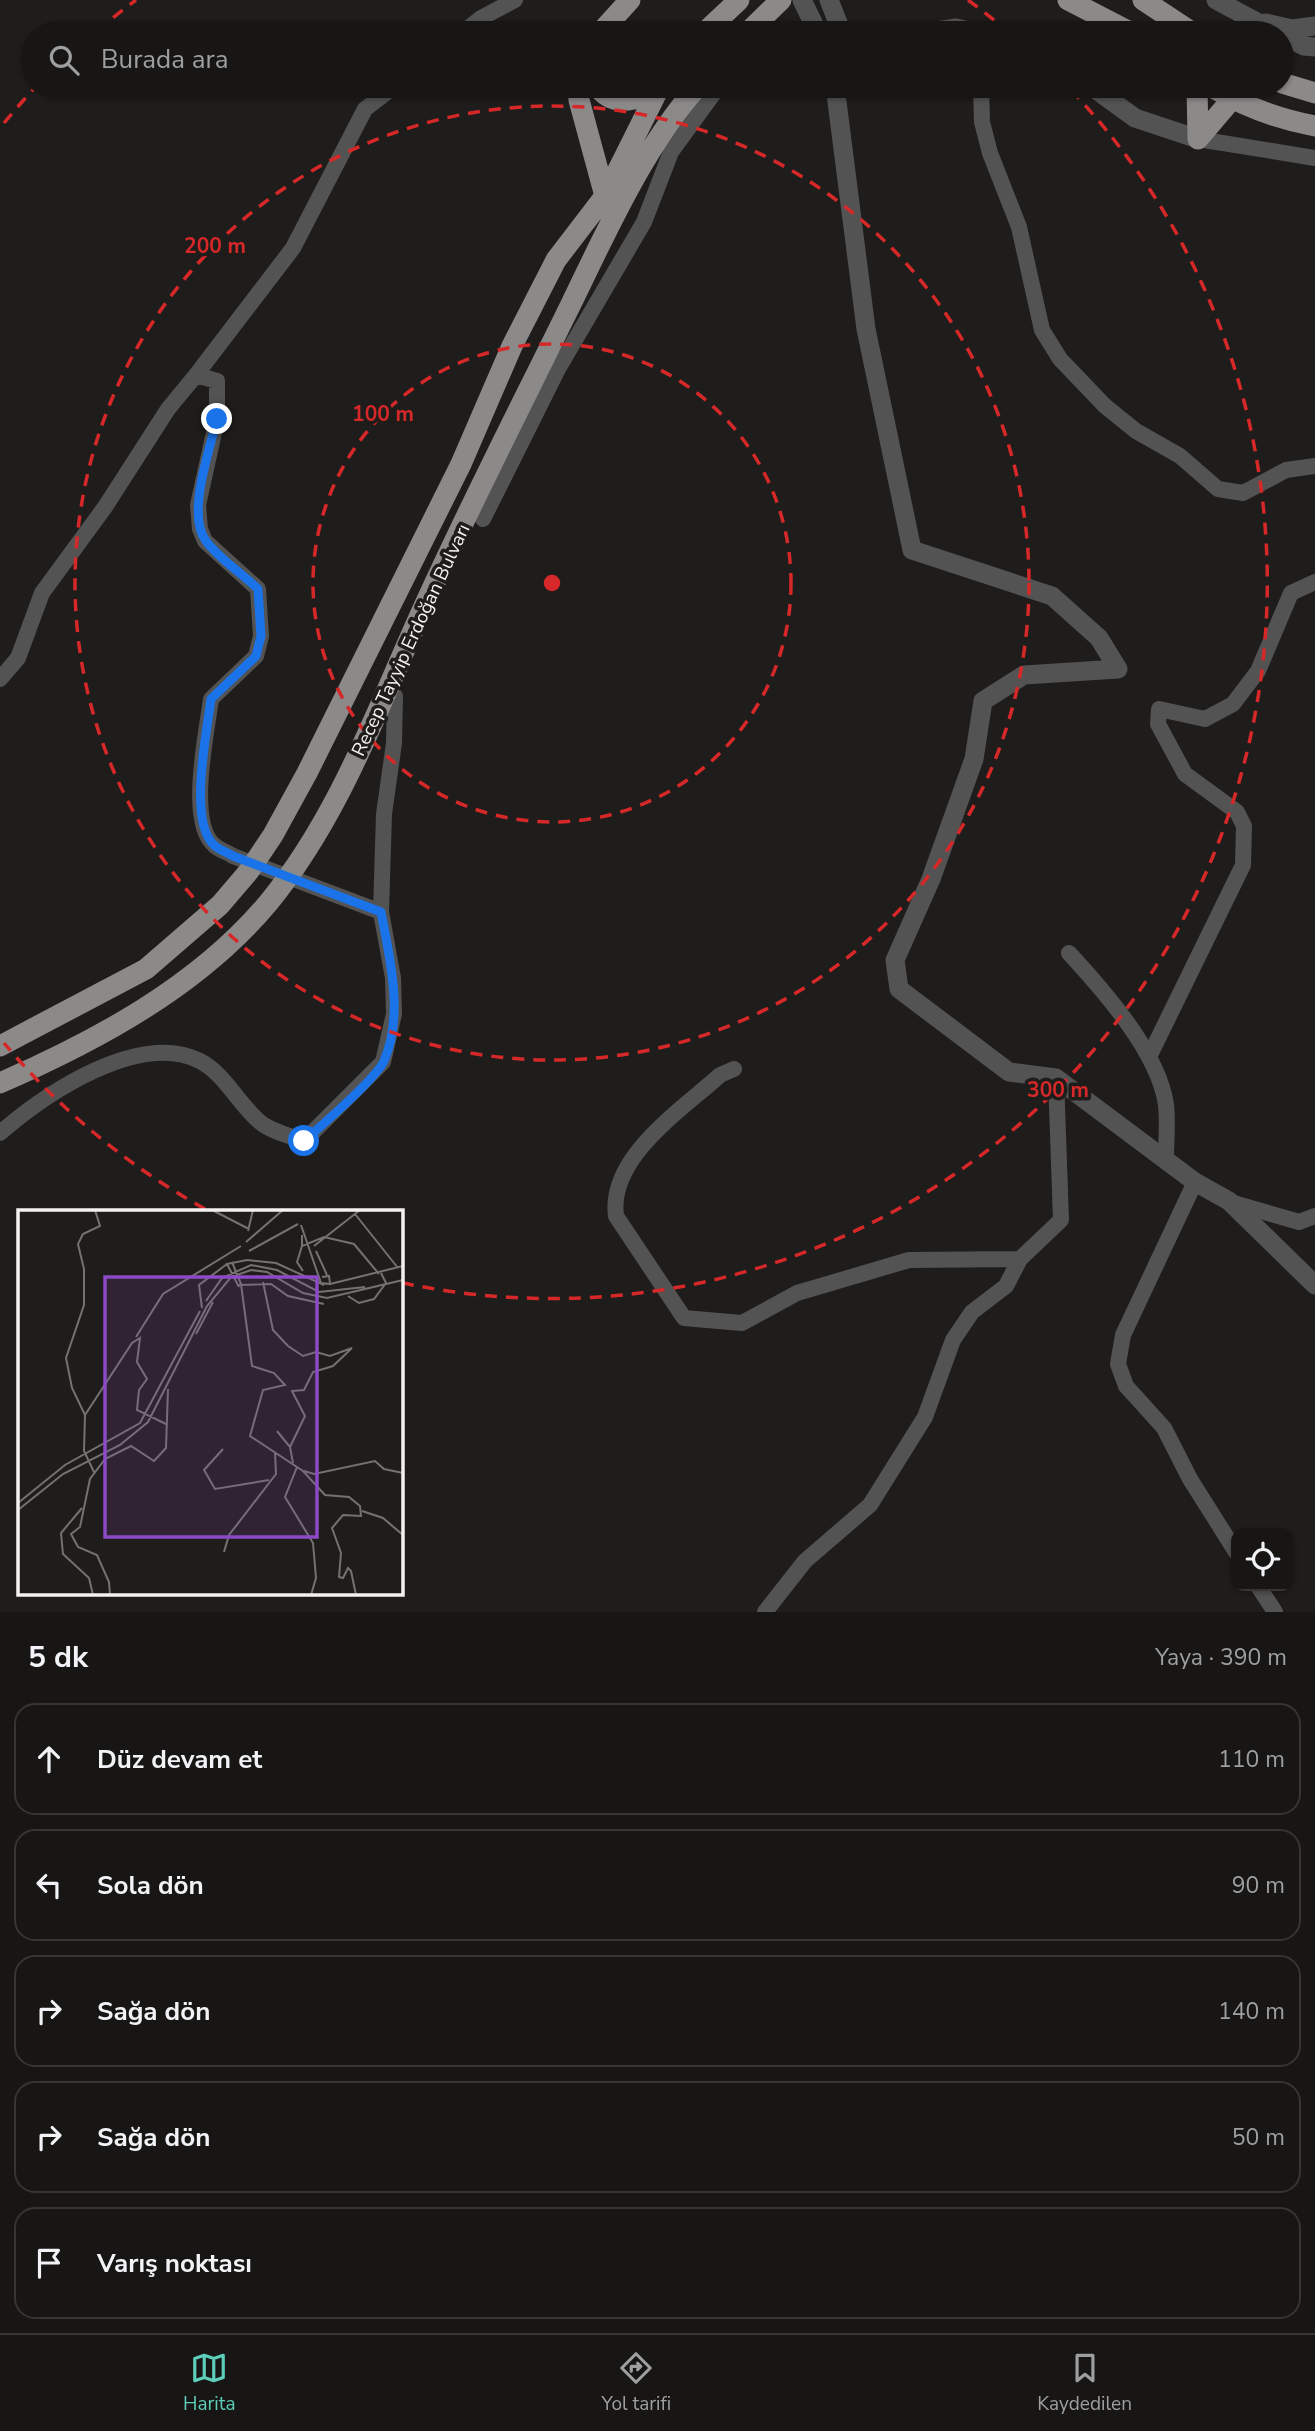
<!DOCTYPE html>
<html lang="tr">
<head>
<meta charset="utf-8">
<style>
  :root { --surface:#171614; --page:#201f1d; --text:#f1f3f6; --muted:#9e9fa0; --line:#363534; --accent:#5dceb9 }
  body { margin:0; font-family:"Nunito Sans",sans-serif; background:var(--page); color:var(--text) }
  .controls { position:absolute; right:21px; bottom:21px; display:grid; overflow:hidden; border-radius:14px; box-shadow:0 2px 5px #0004 }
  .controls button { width:63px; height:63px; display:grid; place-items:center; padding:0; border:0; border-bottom:2px solid var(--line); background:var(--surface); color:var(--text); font:35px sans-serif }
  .stop { position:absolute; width:21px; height:21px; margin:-16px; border:5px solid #1a73e8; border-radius:50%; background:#fff }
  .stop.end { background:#1a73e8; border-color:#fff; box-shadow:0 2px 7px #0008 }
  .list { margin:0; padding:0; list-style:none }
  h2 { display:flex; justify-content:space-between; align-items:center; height:91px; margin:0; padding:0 28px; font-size:30px }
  h2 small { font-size:23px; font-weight:400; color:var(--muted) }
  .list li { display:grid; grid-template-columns:46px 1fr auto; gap:21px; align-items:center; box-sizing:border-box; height:112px; margin:0 14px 14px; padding:0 14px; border:2px solid var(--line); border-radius:21px }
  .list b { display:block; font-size:26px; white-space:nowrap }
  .list em { font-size:23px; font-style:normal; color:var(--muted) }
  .icon { flex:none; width:38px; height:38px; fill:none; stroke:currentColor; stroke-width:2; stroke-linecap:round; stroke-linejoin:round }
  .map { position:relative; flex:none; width:1315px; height:1612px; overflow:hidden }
  .search { position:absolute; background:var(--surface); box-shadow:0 2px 5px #0004; left:21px; right:21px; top:21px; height:77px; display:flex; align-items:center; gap:18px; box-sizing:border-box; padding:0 24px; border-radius:38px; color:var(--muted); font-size:26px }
  .sheet { height:721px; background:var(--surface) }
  nav { display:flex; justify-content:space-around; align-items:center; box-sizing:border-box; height:98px; border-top:2px solid var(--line); background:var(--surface); font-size:19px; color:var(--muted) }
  nav a { display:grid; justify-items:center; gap:4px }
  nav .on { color:var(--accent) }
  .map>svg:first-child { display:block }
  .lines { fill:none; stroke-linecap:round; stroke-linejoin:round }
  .minor { stroke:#545353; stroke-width:16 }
  .tertiary { stroke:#545353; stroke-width:19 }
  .primary { stroke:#8c8989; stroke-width:21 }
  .route { stroke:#1a73e8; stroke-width:9 }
  .ring { fill:none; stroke:#d62828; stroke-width:3.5; stroke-dasharray:12 9 }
  .labels { text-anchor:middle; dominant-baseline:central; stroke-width:7; stroke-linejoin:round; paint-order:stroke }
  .street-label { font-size:19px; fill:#f3f2f1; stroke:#1f1d1b }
  .inset-road { fill:none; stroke:#747271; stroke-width:2 }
  .view { fill:#8d4ac6; fill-opacity:0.15; stroke:#8d4ac6; stroke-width:3.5 }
  .inset-edge { fill:none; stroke:#f3f2f1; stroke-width:3.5 }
  .centre { fill:#d62828; stroke:#1f1d1b; stroke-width:3.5 }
  .ring-label { font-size:21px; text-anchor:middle; font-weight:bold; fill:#d62828; stroke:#1f1d1b; stroke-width:7; stroke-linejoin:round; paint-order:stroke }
</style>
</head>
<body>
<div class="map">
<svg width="1315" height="1612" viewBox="0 0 1315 1612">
  <rect width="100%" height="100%" fill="#1f1d1b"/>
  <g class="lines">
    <!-- minor -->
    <path class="minor" d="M462,33l19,-15 34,-18
      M981,86l1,36 8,31 29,74 23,103 18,29 45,47 31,25 44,25 38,33 25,4 43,-23 29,-4
      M1198,139l117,19
      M196,375l97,-127 72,-139 30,-23
      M483,519l75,-150 86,-147 27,-70 48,-66
      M0,679l18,-21 24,-65 63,-86 63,-98 28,-34 21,6v38l-19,86 2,24 5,12 53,48 3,47 -5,20 -45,43c-4,32 -24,123 3,146 5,5 13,7 19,11l148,56
      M1069,953c35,38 90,100 97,152 2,18 0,37 0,54
      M1149,1057l94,-192 1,-39 -7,-14 -52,-38 -27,-50 1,-15 46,10 28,-15 25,-33 33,-78 24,-11
      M734,1069l-14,6c-38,35 -112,82 -104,141l68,102 58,5 55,-30 112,-33 111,-1
      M0,1133c45,-39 139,-103 200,-72 25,13 39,44 60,61 10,9 31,14 44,19l79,-79 11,-48 -1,-36 -12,-66 3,-98 10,-71 1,-47
      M1195,1182l-72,153 -5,29 8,22 38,42 26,51 46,73
      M1230,1202l69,20 16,-6
      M1258,1586l17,26
      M765,1612l40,-51 65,-56 55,-88 28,-77 19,-28 34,-26 14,-27 41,-39 -5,-142"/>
    <!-- tertiary -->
    <path class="tertiary" d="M802,0l16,33
      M829,0l13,33
      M1216,0l61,33
      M1266,23l26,6 23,-3
      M924,33l32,-5 21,5
      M1282,35l22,11 11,1
      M835,86l31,243 46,221 140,46 47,42 19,31 -94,6 -41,26 -9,58 -43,120 -36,81 4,29 110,83 47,6 139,104 34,19 86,84
      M1091,86l44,32 63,21"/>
    <!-- primary -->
    <path class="primary" d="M1068,0l64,33
      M1143,0l50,33
      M600,33l30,-33
      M704,33l35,-33
      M747,33l34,-33
      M1282,83l33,10
      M578,86l1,14 26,96
      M597,86c16,22 36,14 58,7
      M1197,86l1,53
      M1210,86c33,20 67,33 105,40
      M1198,139l34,-40
      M0,1046l146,-77 74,-64 29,-34 24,-36 34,-62 154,-309 51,-118 44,-86 49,-64 55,-110
      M0,1083c98,-43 199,-97 269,-181 72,-88 110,-198 157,-300 46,-101 97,-200 146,-300 35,-72 72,-155 126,-216"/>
  </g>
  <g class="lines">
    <!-- route -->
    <path class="route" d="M217,419c-7,30 -31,96 -11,122 13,18 36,32 52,48l3,47 -5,20 -45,43c-4,32 -23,123 3,146 5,5 13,7 19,11l148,56c9,47 23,103 3,149 -8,18 -63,65 -80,80"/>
  </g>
  <!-- distance rings -->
  <g class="ring">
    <circle cx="552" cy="583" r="239"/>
    <circle cx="552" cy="583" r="477"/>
    <path d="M205 1209A716 716 0 0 1 4 1043M4 123A716 716 0 0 1 33 90M97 31A716 716 0 0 1 136 0M968 0A716 716 0 0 1 1007 31M1071 90A716 716 0 0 1 403 1283"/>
  </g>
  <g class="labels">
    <!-- street labels -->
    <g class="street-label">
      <text transform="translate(411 640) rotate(-65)">Recep Tayyip Erdoğan Bulvarı</text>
    </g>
  </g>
  <!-- overview -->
  <g transform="translate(18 1210)">
    <rect width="385" height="385" fill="#1f1d1b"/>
    <path class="inset-road" d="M77,0l5,16 -17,8 -5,10 6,25v36l-18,53 6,30 13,27 47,-72 8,-5 -3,24 10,17 -8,11 -2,20 29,14M194,0l37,19M337,4l43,54M283,15l20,58 9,1 -1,-8 -7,1M230,21l5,-21M284,25v11l22,-9 30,7 25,30M228,32l37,-32M284,36l-5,16 6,9M296,36l46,-36M231,41l49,-27M298,41l11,24M214,52l9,22 11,82 22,7 11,12 -22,5 -13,46 53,35 22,24 24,2 11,9 1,10 -18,-1 -11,13 9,25 -2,24 4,1 5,-10 3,3 5,24M245,72l10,48 15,16 15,10 13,-4 14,4 22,-8M312,74l73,-18M221,75l32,-1 17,12 36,8M221,77l-12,-23 20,-4 29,3 48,22M330,86l11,7 15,-4 12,-16 -5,-10M188,91l16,-23 29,-13 26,5 42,22 46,-5M184,98l-3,-23 28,-21M178,124l17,-32M118,127l27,-43 78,-48M67,205l-1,36 10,21M259,221l13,16 3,16M272,237l15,-31 -13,-25 12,-1 9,-18 20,-6 19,-18M205,239l-19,21 11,19 54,-9M279,257l-12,30 28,46 3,35 -5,17M286,261l10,3 61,-13 9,8 19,4M0,293l47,-38 75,-42 60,-112M64,298l-21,25 2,21 26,24 4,17M0,300l45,-36 57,-29 28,-23 59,-116 24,-29 20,-7 16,2 36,21 24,5 76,-18M344,301l21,7 20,17M206,342l5,-17 47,-61 -1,-22M92,385l-1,-13 -12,-27 -19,-8 -7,-13 9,-7 10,-48 15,-20 26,-13 23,15 12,-13 2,-59"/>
    <path class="view" d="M87,67h212v260h-212z"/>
    <rect width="385" height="385" class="inset-edge"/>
  </g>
  <circle cx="552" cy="583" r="10" class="centre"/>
  <g class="ring-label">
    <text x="215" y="253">200 m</text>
    <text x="383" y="421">100 m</text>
    <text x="1058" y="1097">300 m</text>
  </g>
</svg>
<div class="controls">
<button><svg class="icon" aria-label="locate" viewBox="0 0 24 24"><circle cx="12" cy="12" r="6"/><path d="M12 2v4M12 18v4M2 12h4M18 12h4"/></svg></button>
</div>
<div class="stop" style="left:304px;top:1141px"></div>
<div class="stop end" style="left:217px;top:419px"></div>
<div class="search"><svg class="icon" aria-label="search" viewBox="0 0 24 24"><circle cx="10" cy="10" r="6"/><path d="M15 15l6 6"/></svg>Burada ara</div>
</div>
<section class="sheet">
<h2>5 dk<small>Yaya · 390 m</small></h2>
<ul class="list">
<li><svg class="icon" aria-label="ahead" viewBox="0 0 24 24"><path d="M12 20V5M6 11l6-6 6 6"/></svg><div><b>Düz devam et</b></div><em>110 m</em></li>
<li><svg class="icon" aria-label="left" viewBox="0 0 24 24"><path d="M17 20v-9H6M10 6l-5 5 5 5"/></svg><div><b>Sola dön</b></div><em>90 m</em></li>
<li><svg class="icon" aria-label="right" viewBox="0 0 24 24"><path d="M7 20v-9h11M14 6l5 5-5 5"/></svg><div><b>Sağa dön</b></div><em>140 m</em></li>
<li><svg class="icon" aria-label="right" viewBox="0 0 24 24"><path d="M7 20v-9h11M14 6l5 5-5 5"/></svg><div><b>Sağa dön</b></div><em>50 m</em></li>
<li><svg class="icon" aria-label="arrive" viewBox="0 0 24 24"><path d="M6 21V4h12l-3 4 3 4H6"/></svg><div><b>Varış noktası</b></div></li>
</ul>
</section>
<nav>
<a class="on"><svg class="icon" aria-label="map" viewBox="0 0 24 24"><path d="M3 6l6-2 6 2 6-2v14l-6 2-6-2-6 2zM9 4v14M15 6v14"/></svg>Harita</a>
<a><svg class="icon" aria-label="directions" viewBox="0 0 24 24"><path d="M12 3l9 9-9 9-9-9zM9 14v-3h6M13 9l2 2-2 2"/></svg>Yol tarifi</a>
<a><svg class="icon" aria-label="saved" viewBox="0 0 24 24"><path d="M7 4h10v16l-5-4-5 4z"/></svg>Kaydedilen</a>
</nav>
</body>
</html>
